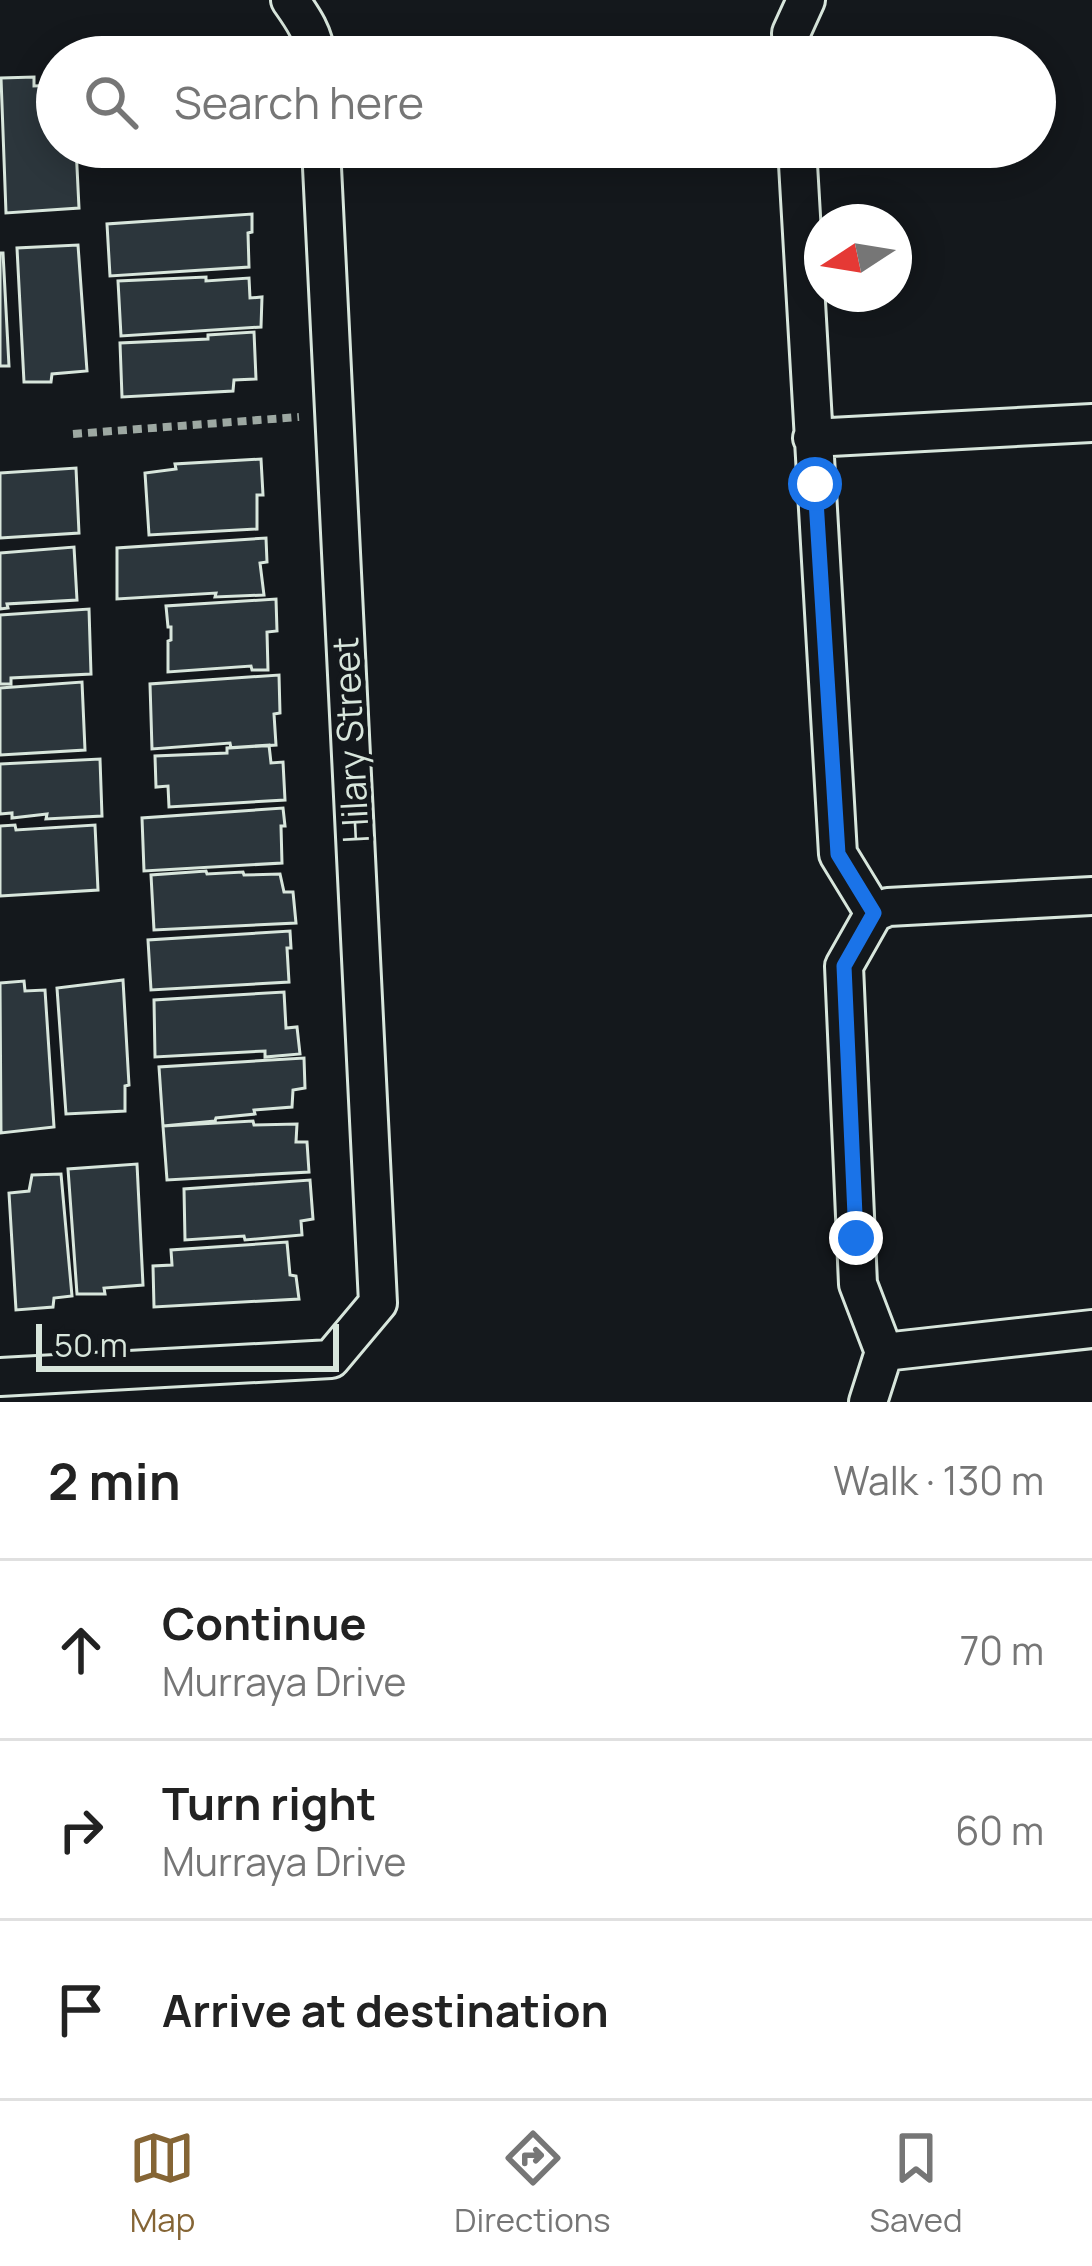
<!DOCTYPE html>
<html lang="en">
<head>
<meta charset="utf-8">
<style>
  :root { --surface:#fff; --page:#f6f6f6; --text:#222; --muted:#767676; --line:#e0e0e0; --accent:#856535 }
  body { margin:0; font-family:Manrope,sans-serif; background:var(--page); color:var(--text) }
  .compass { position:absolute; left:804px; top:204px; width:108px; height:108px; border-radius:50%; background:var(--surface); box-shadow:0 6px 30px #0003; rotate:258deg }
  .scale { position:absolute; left:36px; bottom:30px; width:303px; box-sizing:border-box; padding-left:12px; border:6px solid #d8e6dc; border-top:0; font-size:33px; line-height:42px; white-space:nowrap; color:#d8e6dc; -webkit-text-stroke:9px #14181c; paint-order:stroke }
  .stop { position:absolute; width:36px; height:36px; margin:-27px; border:9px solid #1a73e8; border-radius:50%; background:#fff }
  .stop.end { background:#1a73e8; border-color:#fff; box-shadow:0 3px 12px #0008 }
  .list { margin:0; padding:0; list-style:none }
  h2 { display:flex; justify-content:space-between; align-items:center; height:156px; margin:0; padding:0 48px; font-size:51px }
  h2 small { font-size:39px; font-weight:400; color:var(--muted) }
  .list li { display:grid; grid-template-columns:78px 1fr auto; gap:36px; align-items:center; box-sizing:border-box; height:180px; padding:0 48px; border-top:3px solid var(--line) }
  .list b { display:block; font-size:45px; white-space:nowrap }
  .list p { margin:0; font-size:39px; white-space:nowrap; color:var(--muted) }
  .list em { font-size:39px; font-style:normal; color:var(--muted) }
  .icon { flex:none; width:66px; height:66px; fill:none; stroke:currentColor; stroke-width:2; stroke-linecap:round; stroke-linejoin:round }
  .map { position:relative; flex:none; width:1092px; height:1402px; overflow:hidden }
  .search { position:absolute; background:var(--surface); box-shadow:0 6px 30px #0003; left:36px; right:36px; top:36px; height:132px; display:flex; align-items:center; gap:30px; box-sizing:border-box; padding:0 42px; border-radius:66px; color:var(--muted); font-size:45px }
  .sheet { height:696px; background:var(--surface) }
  nav { display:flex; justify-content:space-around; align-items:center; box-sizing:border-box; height:168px; border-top:3px solid var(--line); background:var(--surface); font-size:33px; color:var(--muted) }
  nav a { display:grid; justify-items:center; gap:6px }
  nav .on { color:var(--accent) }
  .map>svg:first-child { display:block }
  .building { fill:#2c363c; stroke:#d8e6dc; stroke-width:3 }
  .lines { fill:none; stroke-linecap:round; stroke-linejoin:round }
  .street-casing { stroke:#d8e6dc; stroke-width:42 }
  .path { stroke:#9da8a2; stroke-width:8; stroke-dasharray:9 6; stroke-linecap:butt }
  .street { stroke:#14181c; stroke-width:36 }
  .route { stroke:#1a73e8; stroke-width:15 }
  .labels { text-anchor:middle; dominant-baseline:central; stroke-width:9; stroke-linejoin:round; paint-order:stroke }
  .street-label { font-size:36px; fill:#d8e6dc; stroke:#14181c }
</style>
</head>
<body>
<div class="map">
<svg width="1092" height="1402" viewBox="0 0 1092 1402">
  <rect width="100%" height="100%" fill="#14181c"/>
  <!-- building -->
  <path class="building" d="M220,41l1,12 12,-1v5h-136v-7z
    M34,77v9l23,-1v62h19l3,61 -73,5 -5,-135z
    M104,147h142l1,9 -142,8z
    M252,214v18l-4,1 1,34 -139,9 -3,-52z
    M78,245l9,126 -35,3 -1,8h-27l-7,-134z
    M0,253h3l6,113h-9z
    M206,277v4l43,-3 1,20 12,-1 -1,30 -140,9 -3,-55z
    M254,332l2,47 -22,1 -1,11 -111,6 -2,-54 88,-4v-4z
    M261,459l2,36h-6v34l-108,6 -4,-62 31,-4 -1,-5z
    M76,468l3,65 -79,5v-65z
    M266,538l1,24 -7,1 4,32 -49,2 1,-4 -99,6v-51z
    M74,547l3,53 -70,4 1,4 -8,1v-56z
    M276,599l1,32 -10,1 1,38h-16l-1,-4 -83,6v-31l3,-1v-13h-3l-2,-21z
    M89,609l2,65 -80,4v6h-11v-69z
    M279,675l1,38 -6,1 2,31 -45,3 -1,-5 -78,6 -2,-65z
    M82,682l3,68 -85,5v-67z
    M269,745l2,18 12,-1 2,38 -116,7 -1,-21 -12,1 -1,-31 72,-3v-5z
    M100,759l2,57 -56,3 1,-5 -35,4v-5l-12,1v-50z
    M283,808l2,18h-4l1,37 -138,8 -2,-53z
    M15,825l1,5 79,-5 3,65 -98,6v-70z
    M206,871l1,3 36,-2 1,3 36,-1 4,18h9l3,31 -142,7 -3,-55z
    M290,931l1,17h-4l2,34 -138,8 -3,-50z
    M123,980l6,105 -4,1v25l-59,3 -9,-126z
    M24,981l1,10 20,-1 9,137 -53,6 -1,-150z
    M284,992l2,36 11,-1 3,27 -35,3v-6l-110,6 -1,-57z
    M304,1058l1,30 -12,2 -1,17 -38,3 1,4 -39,4 -1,3 -52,5 -4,-59z
    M253,1121l1,4 43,-1 -1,18h11l2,30 -142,8 -4,-54z
    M137,1164l6,121 -39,3 1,6h-28l-9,-125z
    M61,1174l11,122 -18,2 -1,9 -37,3 -7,-117 20,-2 3,-16z
    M310,1180l3,39 -12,2 1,14 -57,5 -1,-4 -59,4 -1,-51z
    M287,1242l3,33 6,1 3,23 -145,8 -1,-41 19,-1 -1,-15z"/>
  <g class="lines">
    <!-- street casing -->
    <g class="street-casing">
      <path id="street" d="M290,0c12,17 25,35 26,57
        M792,57l-1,-24 15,-33
        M797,147l41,707 36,59
        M812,438l280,-15
        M874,913l14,-6 204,-11
        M884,1352l208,-23
        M0,1377l331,-18 47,-56 -57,-1156
        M868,1402l16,-50 -26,-68 -14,-318 30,-53"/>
    </g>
    <!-- path -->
    <path class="path" d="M73,434l226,-17"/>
    <!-- street -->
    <use href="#street" class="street"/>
  </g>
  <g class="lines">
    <!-- route -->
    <path class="route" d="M815,484l23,370 36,59 -30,53 12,272"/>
  </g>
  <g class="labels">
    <!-- street labels -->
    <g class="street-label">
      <text transform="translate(350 740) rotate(-93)">Hilary Street</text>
    </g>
  </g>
</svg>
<svg class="compass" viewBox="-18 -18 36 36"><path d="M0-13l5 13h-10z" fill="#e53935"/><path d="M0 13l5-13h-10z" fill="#767676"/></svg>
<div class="scale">50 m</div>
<div class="stop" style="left:815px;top:484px"></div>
<div class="stop end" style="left:856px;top:1238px"></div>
<div class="search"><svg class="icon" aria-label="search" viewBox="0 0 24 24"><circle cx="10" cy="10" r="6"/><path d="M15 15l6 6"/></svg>Search here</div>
</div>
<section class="sheet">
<h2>2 min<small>Walk · 130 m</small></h2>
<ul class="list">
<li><svg class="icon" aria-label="ahead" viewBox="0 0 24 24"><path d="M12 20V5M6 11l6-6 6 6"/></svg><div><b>Continue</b><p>Murraya Drive</p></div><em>70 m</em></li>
<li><svg class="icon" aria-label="right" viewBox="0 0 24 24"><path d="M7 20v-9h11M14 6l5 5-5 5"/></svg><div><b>Turn right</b><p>Murraya Drive</p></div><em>60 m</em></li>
<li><svg class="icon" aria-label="arrive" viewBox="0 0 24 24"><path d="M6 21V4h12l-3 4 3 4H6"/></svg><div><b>Arrive at destination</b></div></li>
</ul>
</section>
<nav>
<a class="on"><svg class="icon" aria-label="map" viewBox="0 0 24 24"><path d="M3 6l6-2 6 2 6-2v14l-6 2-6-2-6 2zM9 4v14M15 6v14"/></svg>Map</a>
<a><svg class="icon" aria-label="directions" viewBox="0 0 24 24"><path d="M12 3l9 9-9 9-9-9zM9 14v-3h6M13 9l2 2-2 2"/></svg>Directions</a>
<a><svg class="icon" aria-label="saved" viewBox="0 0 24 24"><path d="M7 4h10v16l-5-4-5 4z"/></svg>Saved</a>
</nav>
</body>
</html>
